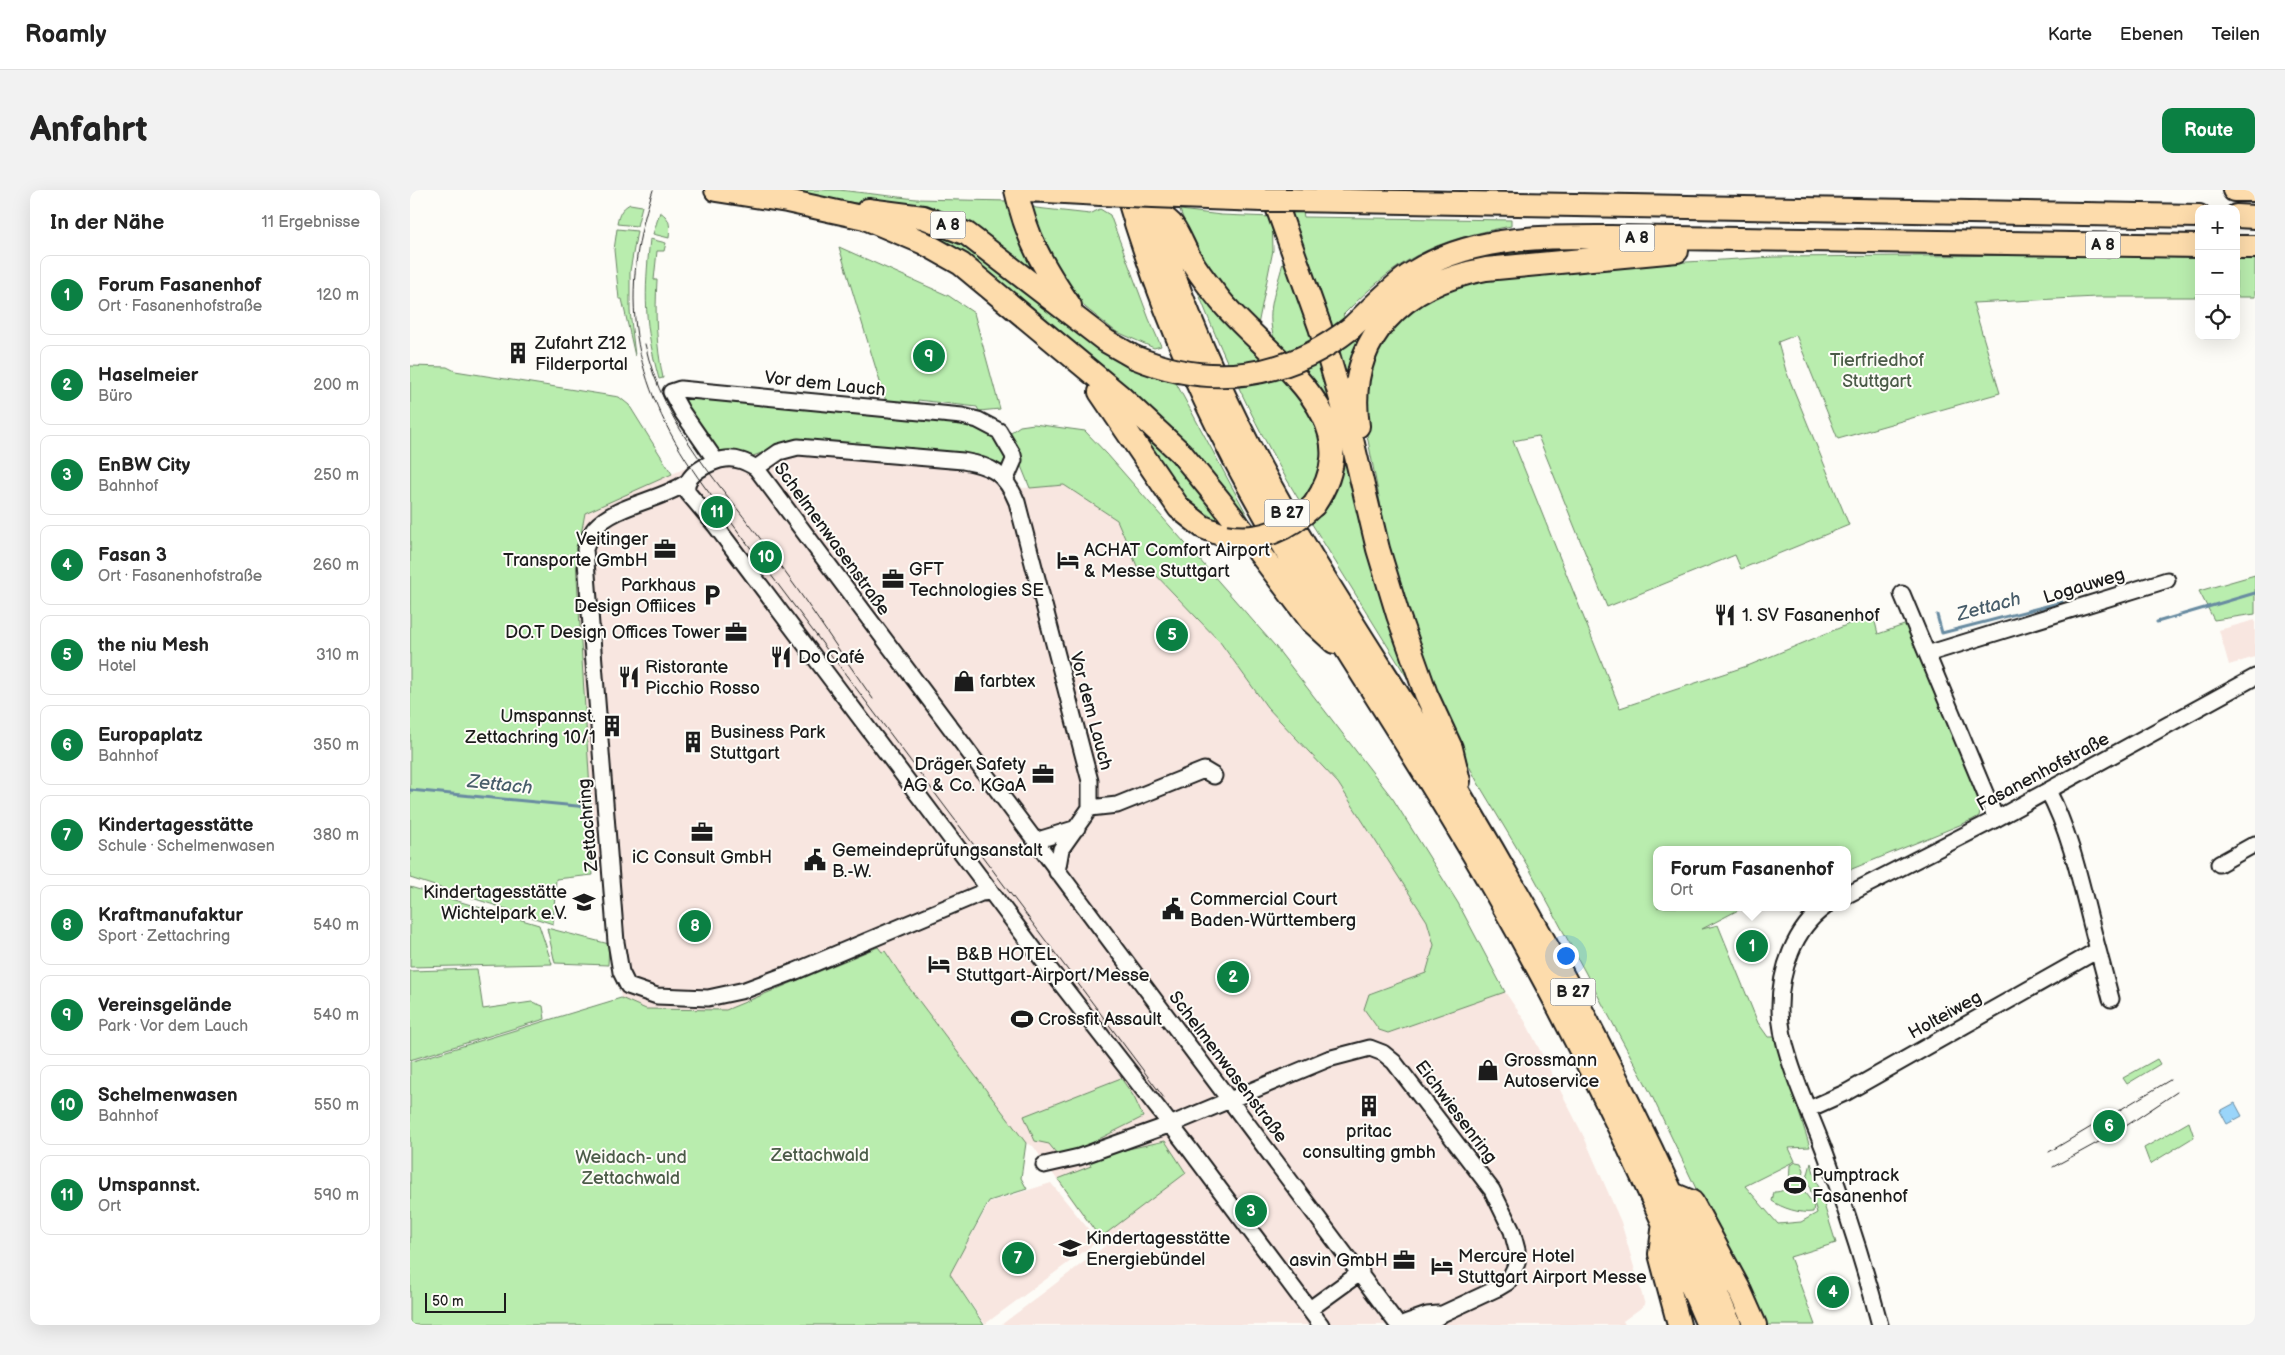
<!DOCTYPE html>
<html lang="de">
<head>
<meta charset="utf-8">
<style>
  :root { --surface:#fff; --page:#f2f2f2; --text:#222; --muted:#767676; --line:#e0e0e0; --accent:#0b8043 }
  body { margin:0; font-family:"Balsamiq Sans",sans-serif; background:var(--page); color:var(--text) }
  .controls { position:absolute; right:15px; top:15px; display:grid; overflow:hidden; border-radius:10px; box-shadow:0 5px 20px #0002 }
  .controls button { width:45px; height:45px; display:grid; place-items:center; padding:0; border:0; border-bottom:1px solid var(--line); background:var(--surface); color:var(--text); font:25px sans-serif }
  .scale { position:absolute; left:15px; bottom:12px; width:81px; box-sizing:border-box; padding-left:5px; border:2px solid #1c1c1c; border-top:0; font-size:14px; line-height:18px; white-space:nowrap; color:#1c1c1c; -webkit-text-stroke:4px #fdfcf7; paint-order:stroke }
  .you { position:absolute; left:1155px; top:765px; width:18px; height:18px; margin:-12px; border:4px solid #fff; border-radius:50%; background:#1a73e8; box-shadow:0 0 0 8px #1a73e833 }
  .badge { display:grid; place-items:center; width:32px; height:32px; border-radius:50%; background:var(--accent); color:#fff; font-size:16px; font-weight:700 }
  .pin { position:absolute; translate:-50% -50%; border:2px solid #fff; box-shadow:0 1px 5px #0006 }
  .popup { position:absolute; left:1243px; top:656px; width:198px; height:65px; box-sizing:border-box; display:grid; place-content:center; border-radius:10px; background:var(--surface); filter:drop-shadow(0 1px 4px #0005); font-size:16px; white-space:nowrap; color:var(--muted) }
  .popup b { font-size:19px; color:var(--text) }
  .popup::after { content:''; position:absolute; left:50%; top:100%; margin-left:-10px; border:10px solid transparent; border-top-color:var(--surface) }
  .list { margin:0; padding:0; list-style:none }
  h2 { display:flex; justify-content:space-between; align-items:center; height:65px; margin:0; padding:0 20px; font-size:21px }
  h2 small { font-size:16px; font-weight:400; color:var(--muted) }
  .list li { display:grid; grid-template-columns:32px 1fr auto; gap:15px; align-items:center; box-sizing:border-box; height:80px; margin:0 10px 10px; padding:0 10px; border:1px solid var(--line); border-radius:10px }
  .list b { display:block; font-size:19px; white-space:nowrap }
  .list p { margin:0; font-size:16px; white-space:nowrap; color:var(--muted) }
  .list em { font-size:16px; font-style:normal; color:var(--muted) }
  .icon { flex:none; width:28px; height:28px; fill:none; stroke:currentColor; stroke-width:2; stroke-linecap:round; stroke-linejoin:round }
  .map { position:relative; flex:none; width:1845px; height:1135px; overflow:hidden; border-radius:10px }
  header { display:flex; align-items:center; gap:30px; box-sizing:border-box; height:70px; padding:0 25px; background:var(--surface); border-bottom:1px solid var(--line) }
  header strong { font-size:24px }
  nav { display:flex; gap:28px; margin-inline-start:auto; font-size:18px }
  .intro { display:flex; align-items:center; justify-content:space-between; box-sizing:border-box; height:120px; padding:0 30px }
  h1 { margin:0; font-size:35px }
  .button { padding:12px 22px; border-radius:10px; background:var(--accent); color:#fff; font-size:18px; font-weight:700 }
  main { display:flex; gap:30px; padding:0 30px }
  aside { flex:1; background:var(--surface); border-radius:10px; box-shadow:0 5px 20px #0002 }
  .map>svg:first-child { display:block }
  .built { fill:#f8e6e0 }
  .green { fill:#b9edae; stroke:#6a8465 }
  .water { fill:#9ad5fa; stroke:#688ba1 }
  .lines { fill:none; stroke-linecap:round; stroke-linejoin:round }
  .stream { stroke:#688ba1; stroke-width:3 }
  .minor-casing { stroke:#1c1c1c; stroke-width:19 }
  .highway-casing { stroke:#1c1c1c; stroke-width:26 }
  .minor { stroke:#fdfcf7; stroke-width:15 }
  .highway { stroke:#fddcac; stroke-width:22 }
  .tram { stroke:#1c1c1c; stroke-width:1 }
  .highway-bridge-casing { stroke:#1c1c1c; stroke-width:26; stroke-linecap:butt }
  .highway-bridge { stroke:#fddcac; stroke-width:22 }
  .labels { text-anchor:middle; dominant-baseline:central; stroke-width:4; stroke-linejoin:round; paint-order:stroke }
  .shield { fill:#fdfcf7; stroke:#605f5e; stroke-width:1 }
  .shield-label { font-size:16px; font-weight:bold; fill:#1c1c1c }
  .poi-label { font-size:18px; fill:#1c1c1c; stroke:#fdfcf7; text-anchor:start }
  .park-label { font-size:18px; fill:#4b5b48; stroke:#fdfcf7 }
  .street-label { font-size:18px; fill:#1c1c1c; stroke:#fdfcf7 }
  .water-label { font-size:19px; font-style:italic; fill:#485d6a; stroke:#fdfcf7 }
</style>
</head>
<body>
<header>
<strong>Roamly</strong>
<nav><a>Karte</a><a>Ebenen</a><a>Teilen</a></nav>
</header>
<div class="intro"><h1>Anfahrt</h1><a class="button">Route</a></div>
<main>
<aside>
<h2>In der Nähe<small>11 Ergebnisse</small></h2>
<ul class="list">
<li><span class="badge">1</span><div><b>Forum Fasanenhof</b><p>Ort · Fasanenhofstraße</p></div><em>120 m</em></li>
<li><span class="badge">2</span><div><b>Haselmeier</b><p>Büro</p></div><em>200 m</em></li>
<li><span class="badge">3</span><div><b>EnBW City</b><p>Bahnhof</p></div><em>250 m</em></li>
<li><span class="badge">4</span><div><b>Fasan 3</b><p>Ort · Fasanenhofstraße</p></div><em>260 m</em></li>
<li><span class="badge">5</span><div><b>the niu Mesh</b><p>Hotel</p></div><em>310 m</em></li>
<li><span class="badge">6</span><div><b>Europaplatz</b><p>Bahnhof</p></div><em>350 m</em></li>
<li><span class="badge">7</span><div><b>Kindertagesstätte</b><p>Schule · Schelmenwasen</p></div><em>380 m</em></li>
<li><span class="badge">8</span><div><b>Kraftmanufaktur</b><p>Sport · Zettachring</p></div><em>540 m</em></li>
<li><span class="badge">9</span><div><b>Vereinsgelände</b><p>Park · Vor dem Lauch</p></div><em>540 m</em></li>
<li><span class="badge">10</span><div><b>Schelmenwasen</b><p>Bahnhof</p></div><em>550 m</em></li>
<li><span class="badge">11</span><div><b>Umspannst.</b><p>Ort</p></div><em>590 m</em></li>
</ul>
</aside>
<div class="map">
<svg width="1845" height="1135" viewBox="0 0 1845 1135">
  <rect width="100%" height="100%" fill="#fdfcf7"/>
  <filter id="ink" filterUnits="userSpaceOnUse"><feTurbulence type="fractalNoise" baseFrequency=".02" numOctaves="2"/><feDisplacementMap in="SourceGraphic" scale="10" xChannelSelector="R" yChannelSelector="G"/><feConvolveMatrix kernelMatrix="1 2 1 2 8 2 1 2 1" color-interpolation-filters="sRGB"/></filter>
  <g filter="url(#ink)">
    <!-- built -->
    <path class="built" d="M388,250l181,15 23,10 5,15 16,8 41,-3 53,35 23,53 13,-1 67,70 47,65 71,76 89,138 7,24 -8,28 -56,20 18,40 117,-41 20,29 59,116 37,85 24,83 -22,16 2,4h-624l104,-79 -72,-100 -7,-3 -15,-17 -133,-179 -152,63 -80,-1 -25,-11 -29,-175 -16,-262 9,-48 136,-61 54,-5z
      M1845,430v37l-26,8 -10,-35z
      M641,993l47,58 -113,83 -35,-50 40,-72z"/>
    <!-- green -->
    <path class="green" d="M351,0h78l77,9 92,2c7,29 17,54 32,81l-125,-71z
      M869,0h19l6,27 207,3v6c-79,15 -111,31 -168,89l11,19c24,-22 47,-48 76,-64 58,-31 127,-21 190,-22v2c-53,5 -109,6 -162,18 -46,11 -90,52 -102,98 -3,10 -4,20 -6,30l-3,1 -22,-76z
      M220,14l12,2 -5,20 -20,-2c2,-10 4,-15 13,-20z
      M617,14l9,4 54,6 10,-5 10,6 39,104 12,27 -7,2 -39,-17 -29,-23 -21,-22z
      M770,20l41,5 51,2 1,33 -15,75 -18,-9 -47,-71z
      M250,22c11,7 10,14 9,26l-16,-4z
      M478,28l59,12 228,151 92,171 -68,-88z
      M207,39l20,2 -7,40v40l5,45 -13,-57h-3l-5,-49z
      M240,49l16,4 -2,8h-7l-3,29h3c-2,34 -1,64 6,98l-4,1c-15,-55 -15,-84 -9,-140z
      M429,57l110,49 25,17 26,96 -21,2 -2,-4 -59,-7 -1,9 -30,-4z
      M875,62h3l133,448 -109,-176 16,-19 -1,-5 12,-39 -64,-120c-12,-33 5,-56 10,-89z
      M1639,65l150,3v39h-102l-124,6 27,90 -162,46 -42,-104 -18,7 8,29 63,154 -108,44 -6,-14 -128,52 -69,-171 -25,5 107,267 130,-43 123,-51 5,20 35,-12 68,186 -2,8 -7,4 -125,51v-21h-190v57h87l-42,22 16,-4 40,98 10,14h7l35,110 -21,1 6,13 -50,25 33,38 23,-2 16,-9 -10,-35 4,-15 25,80 -46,14 25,68h-54l-111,-233 -120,-222 -52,-87 -27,-51 -26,-60 -38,-134 -22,-113 4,-52 17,-39 27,-29 47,-20 61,-10 96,-9 157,-9z
      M1826,69h19v38h-19z
      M781,83l112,121 24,61 -23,53c-46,-74 -83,-154 -113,-235z
      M0,176l37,1 8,4 164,26 10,8 43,69 -87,39 -9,48 16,262h-5l6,52 -37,4 -3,45 -143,-46z
      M281,206l285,28 22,15 10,14 -1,10 -5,2 -24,-10 -180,-15 -45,16 -36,-2 -35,-56z
      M709,212l35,31 78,92 -6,5 -39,-21z
      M624,234l51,7 22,23 168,192 118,153 65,104 47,89 -117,41 -9,-3 -15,-21 5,-15 57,-21 8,-28 -7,-24 -89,-138 -71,-76 -47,-65 -67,-70 -13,1 -23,-53 -53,-35 -34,3 -22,-54 12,-8z
      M1845,385v39l-41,6 -15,-29z
      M0,697l129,38 13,39 -142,3z
      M137,738l62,16 -1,21 -53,-2z
      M468,757l4,5 3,-1 25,38 116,154 -5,35 6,11 -38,12 -39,73 34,51h-574v-263l211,-64 25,11 80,1z
      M67,779l6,40 49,-7 11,4 2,13 -135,41v-89z
      M1747,869l3,5 -33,20 -4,-6z
      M711,888l13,19 9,20 -64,32 -22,5 -8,-10 -14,-3 -11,-25z
      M1779,932l5,15 -44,27 -6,-16z
      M755,951l21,32 -86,65 -42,-59 33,-13 -4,-8z
      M1386,972l5,1 3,7 -2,19 12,16 -1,7c-13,2 -31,-4 -41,-11l2,-9c17,0 15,-12 16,-27z"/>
    <!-- water -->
    <path class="water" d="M1825,913l7,13 -15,8 -7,-13z"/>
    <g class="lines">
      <!-- stream -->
      <path class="stream" d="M1527,425l5,18 120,-31
        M1747,432l98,-29
        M0,600l177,17"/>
      <!-- minor casing -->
      <g class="minor-casing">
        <path id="minor" d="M306,271l-34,-49 -11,-20 9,-3 282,27 16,4 21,11 14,24 1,5 -9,21
          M346,278l23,-16 19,-5 165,14c29,5 42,12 54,41l73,279v27l-29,41 -4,23
          M276,293c-27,18 -71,22 -91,45 -5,6 -7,14 -10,21l31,393 5,30 7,14 29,10 51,2 37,-8 51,-19 185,-78 10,-1
          M1492,404l94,225
          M1517,464l240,-74
          M680,618l27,-3 87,-35 10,6
          M625,651l42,-13
          M1809,674l36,-20
          M1437,705l149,-76 259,-142
          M1415,717c-31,22 -45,64 -45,100 -1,44 31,106 46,148 21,56 39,113 54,170
          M1688,760l13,49
          M1399,919l38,-17 251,-142c-14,-51 -25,-113 -50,-159
          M634,975l35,-8 98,-35 151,-63 42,-11 13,5 11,9 98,128 20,41 5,19v13l-9,19 -10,6 -56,26 -15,11
          M900,1119l51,-37
          M911,1135l-133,-178 -154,-198 -319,-424 -27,-32c-8,-17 24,-33 38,-34 12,-1 20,3 30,9l642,857
          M989,1135l28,-10 11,-1"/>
      </g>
      <!-- highway casing -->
      <g class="highway-casing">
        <path id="highway" d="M306,0l71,11 78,17 57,24 39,22 159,132 61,57 39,48 91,120 23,21
          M606,0c11,49 26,75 54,116
          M618,0l73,4
          M716,0c30,105 73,206 126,302 61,110 133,215 198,323 99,163 184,334 258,510
          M736,0c25,88 61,174 103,256 63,122 143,234 213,352 101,169 192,345 268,527
          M861,0l49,137 29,100 29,122 20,66 28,79 25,54 8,33
          M1824,0h21
          M769,7l83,3
          M881,10l908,16
          M458,20l55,7 44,17 139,107 28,16
          M742,20c6,4 16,9 21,16 7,10 11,23 18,34 8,14 19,27 29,40 49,60 155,117 94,205
          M1826,26l19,1
          M1826,57h19
          M941,138c19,-18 36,-37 57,-52 60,-41 133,-39 203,-39l588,9
          M690,202l79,116 24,19 22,9
          M948,236c-13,-89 46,-142 128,-157l191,-18
          M1265,1005l17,7 47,87 16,36
          M1254,1033l-4,31 19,71"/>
      </g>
      <!-- minor -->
      <use href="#minor" class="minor"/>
      <!-- highway -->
      <use href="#highway" class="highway"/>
      <!-- tram -->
      <path class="tram" d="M243,0c-38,113 -18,201 51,296l460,612
        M235,154c18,83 78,143 126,209 36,48 68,98 102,146
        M1639,962l121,-72
        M1643,977l64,-35 60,-40"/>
      <!-- highway-bridge casing -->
      <g class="highway-bridge-casing">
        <path id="highway-bridge" d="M691,4l78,3
          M852,10h29
          M724,167c77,32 152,22 217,-29
          M815,346c36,6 63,-6 89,-31"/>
      </g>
      <!-- highway-bridge -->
      <use href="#highway-bridge" class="highway-bridge"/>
    </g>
  </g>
  <!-- icons -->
  <defs>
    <g id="building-bare" transform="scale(1.725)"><path d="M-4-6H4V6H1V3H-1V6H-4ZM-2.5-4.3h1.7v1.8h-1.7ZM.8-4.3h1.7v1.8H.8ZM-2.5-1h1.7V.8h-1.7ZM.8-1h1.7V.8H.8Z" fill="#1c1c1c" stroke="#fdfcf7" stroke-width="2.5" paint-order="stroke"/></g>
    <g id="office-bare" transform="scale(1.725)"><path d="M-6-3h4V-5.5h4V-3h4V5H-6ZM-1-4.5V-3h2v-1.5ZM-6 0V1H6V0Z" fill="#1c1c1c" stroke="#fdfcf7" stroke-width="2.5" paint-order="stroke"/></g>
    <g id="hotel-bare" transform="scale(1.725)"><path d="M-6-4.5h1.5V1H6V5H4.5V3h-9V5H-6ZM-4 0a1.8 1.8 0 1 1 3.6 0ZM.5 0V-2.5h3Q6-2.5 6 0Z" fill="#1c1c1c" stroke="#fdfcf7" stroke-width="2.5" paint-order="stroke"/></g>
    <g id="parking-bare" transform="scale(1.725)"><path d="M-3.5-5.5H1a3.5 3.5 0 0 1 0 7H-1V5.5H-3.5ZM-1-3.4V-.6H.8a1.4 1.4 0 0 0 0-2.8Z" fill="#1c1c1c" stroke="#fdfcf7" stroke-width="2.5" paint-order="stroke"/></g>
    <g id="restaurant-bare" transform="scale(1.725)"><path d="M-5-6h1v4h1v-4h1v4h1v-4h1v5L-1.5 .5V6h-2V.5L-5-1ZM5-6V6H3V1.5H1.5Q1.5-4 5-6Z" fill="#1c1c1c" stroke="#fdfcf7" stroke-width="2.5" paint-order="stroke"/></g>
    <g id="shop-bare" transform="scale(1.725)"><path d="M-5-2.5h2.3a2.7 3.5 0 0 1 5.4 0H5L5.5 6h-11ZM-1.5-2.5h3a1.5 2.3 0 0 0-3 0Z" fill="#1c1c1c" stroke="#fdfcf7" stroke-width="2.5" paint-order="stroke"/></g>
    <g id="civic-bare" transform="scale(1.725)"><path d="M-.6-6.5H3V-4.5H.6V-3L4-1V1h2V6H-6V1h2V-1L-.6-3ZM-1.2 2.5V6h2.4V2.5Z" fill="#1c1c1c" stroke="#fdfcf7" stroke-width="2.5" paint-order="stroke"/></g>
    <g id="school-bare" transform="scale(1.725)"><path d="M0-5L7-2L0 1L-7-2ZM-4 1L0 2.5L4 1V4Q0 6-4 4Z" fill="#1c1c1c" stroke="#fdfcf7" stroke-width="2.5" paint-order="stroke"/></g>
    <g id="stadium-bare" transform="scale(1.725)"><path d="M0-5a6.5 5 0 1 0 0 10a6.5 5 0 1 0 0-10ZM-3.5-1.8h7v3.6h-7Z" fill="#1c1c1c" stroke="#fdfcf7" stroke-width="2.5" paint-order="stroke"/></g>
  </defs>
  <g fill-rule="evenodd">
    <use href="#building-bare" x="108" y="163"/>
    <use href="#office-bare" x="255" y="359"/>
    <use href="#hotel-bare" x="658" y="370"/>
    <use href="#office-bare" x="483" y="389"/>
    <use href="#parking-bare" x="302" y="405"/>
    <use href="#restaurant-bare" x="1315" y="425"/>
    <use href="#office-bare" x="326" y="442"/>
    <use href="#restaurant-bare" x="371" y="467"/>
    <use href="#restaurant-bare" x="219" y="487"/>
    <use href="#shop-bare" x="554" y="491"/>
    <use href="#building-bare" x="202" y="536"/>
    <use href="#building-bare" x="283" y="552"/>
    <use href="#office-bare" x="633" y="584"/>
    <use href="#office-bare" x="292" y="642"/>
    <use href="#civic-bare" x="405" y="670"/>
    <use href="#school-bare" x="174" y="712"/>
    <use href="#civic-bare" x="763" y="719"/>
    <use href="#hotel-bare" x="529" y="774"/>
    <use href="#stadium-bare" x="612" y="829"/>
    <use href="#shop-bare" x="1078" y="880"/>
    <use href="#building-bare" x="959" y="916"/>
    <use href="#stadium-bare" x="1385" y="995"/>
    <use href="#school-bare" x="660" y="1058"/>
    <use href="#office-bare" x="994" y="1070"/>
    <use href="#hotel-bare" x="1032" y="1076"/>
  </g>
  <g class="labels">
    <!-- shield labels -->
    <g class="shield">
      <rect x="520.5" y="21.5" width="35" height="27" rx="4"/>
      <rect x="1209.5" y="34.5" width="35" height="27" rx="4"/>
      <rect x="1675.5" y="41.5" width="35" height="27" rx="4"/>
      <rect x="854.5" y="309.5" width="45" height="27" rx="4"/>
      <rect x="1140.5" y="788.5" width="45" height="27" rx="4"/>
    </g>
    <g class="shield-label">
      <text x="538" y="35">A 8</text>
      <text x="1227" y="48">A 8</text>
      <text x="1693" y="55">A 8</text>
      <text x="877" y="323">B 27</text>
      <text x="1163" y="802">B 27</text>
    </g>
    <!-- poi labels -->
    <g class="poi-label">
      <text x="125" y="153">Zufahrt Z12<tspan x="125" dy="21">Filderportal</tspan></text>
      <text x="238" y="349" text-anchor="end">Veitinger<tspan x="238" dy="21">Transporte GmbH</tspan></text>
      <text x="674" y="360">ACHAT Comfort Airport<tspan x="674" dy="21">&amp; Messe Stuttgart</tspan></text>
      <text x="499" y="379">GFT<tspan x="499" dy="21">Technologies SE</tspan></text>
      <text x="286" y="395" text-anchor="end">Parkhaus<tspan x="286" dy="21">Design Offiices</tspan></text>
      <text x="1332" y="425">1. SV Fasanenhof</text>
      <text x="310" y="442" text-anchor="end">DO.T Design Offices Tower</text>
      <text x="388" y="467">Do Café</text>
      <text x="235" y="477">Ristorante<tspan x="235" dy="21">Picchio Rosso</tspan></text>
      <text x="570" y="491">farbtex</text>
      <text x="186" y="526" text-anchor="end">Umspannst.<tspan x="186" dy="21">Zettachring 10/1</tspan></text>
      <text x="300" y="542">Business Park<tspan x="300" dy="21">Stuttgart</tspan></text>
      <text x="616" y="574" text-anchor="end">Dräger Safety<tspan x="616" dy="21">AG &amp; Co. KGaA</tspan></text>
      <text x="422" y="660">Gemeindeprüfungsanstalt<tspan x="422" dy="21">B.-W.</tspan></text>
      <text x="292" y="667" text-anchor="middle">iC Consult GmbH</text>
      <text x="157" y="702" text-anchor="end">Kindertagesstätte<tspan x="157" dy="21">Wichtelpark e.V.</tspan></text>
      <text x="780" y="709">Commercial Court<tspan x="780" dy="21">Baden-Württemberg</tspan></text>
      <text x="546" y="764">B&amp;B HOTEL<tspan x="546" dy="21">Stuttgart-Airport/Messe</tspan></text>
      <text x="628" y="829">Crossfit Assault</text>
      <text x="1094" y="870">Grossmann<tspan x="1094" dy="21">Autoservice</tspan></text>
      <text x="959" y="941" text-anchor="middle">pritac<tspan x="959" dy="21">consulting gmbh</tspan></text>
      <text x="1402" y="985">Pumptrack<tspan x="1402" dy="21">Fasanenhof</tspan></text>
      <text x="676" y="1048">Kindertagesstätte<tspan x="676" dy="21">Energiebündel</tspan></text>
      <text x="1048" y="1066">Mercure Hotel<tspan x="1048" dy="21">Stuttgart Airport Messe</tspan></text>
      <text x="978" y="1070" text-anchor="end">asvin GmbH</text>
    </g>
    <!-- park labels -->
    <g class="park-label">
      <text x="1467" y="170">Tierfriedhof<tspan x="1467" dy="21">Stuttgart</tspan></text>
      <text x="410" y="965">Zettachwald</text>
      <text x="221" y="967">Weidach- und<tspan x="221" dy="21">Zettachwald</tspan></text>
    </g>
    <!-- street labels -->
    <g class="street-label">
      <text transform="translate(415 194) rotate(6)">Vor dem Lauch</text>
      <text transform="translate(422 349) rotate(54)">Schelmenwasenstraße</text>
      <text transform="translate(1674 396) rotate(-17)">Logauweg</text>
      <text transform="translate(681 521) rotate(75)">Vor dem Lauch</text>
      <text transform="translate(1633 582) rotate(-28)">Fasanenhofstraße</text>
      <text transform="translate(178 635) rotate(-95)">Zettachring</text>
      <text transform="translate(1535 825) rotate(-29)">Holteiweg</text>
      <text transform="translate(818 877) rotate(53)">Schelmenwasenstraße</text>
      <text transform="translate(1046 922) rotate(53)">Eichwiesenring</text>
    </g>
    <!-- water labels -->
    <g class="water-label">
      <text transform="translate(1579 417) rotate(-15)">Zettach</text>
      <text transform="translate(90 595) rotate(6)">Zettach</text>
    </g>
  </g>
</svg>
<div class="controls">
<button>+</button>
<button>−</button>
<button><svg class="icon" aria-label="locate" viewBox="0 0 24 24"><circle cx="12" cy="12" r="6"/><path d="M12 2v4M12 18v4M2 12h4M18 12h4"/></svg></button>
</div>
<div class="scale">50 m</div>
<div class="you"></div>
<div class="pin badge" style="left:1342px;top:756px">1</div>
<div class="popup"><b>Forum Fasanenhof</b>Ort</div>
<div class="pin badge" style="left:823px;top:787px">2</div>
<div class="pin badge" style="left:841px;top:1021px">3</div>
<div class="pin badge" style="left:1423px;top:1102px">4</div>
<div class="pin badge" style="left:762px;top:445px">5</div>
<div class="pin badge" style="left:1699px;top:936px">6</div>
<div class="pin badge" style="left:608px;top:1068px">7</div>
<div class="pin badge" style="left:285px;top:736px">8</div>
<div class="pin badge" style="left:519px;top:166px">9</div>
<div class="pin badge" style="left:356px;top:367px">10</div>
<div class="pin badge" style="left:307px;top:322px">11</div>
</div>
</main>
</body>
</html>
